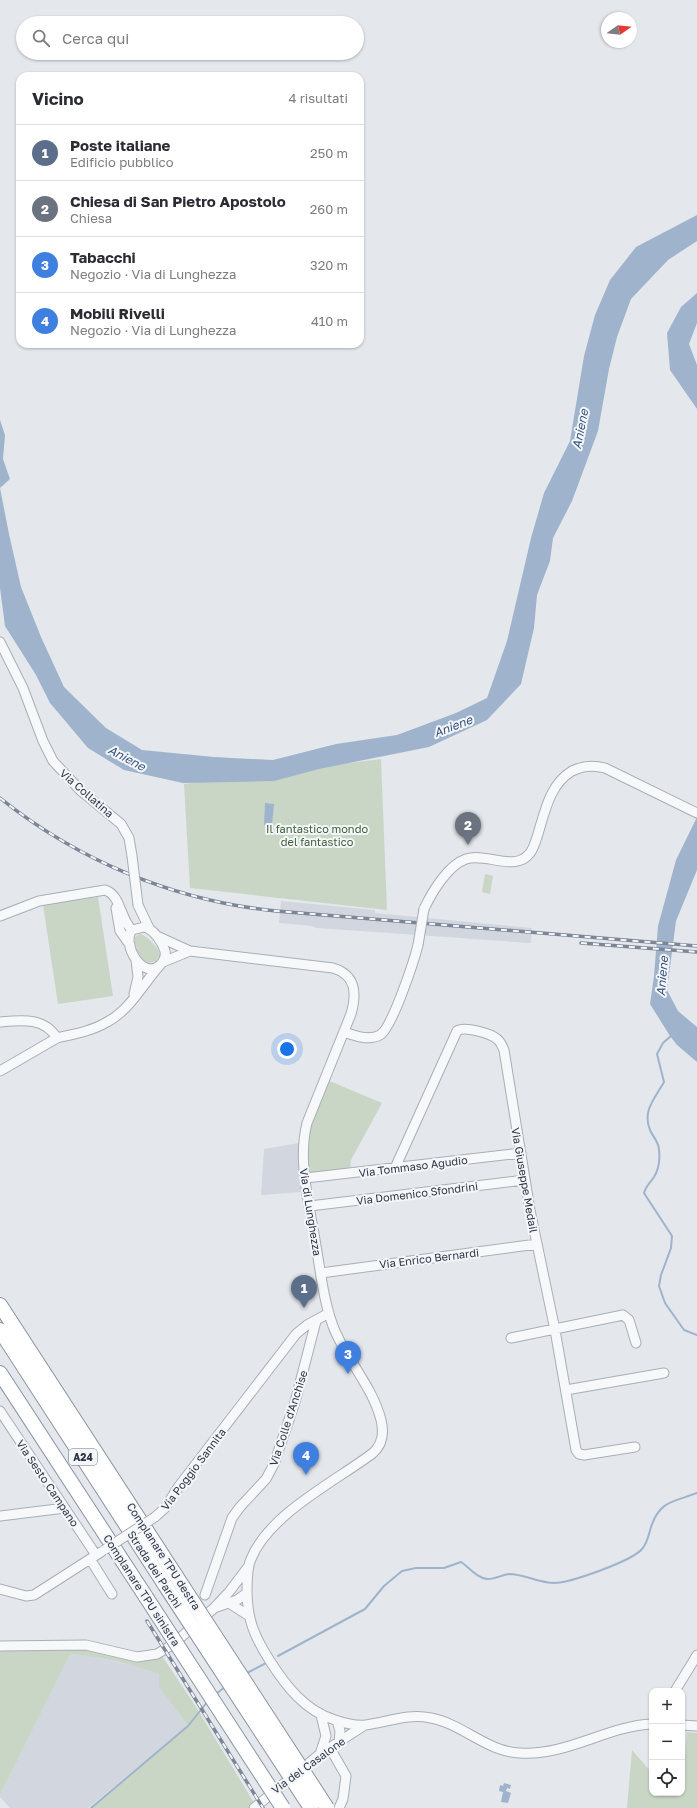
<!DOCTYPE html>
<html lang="it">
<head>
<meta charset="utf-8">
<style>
  :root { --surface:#fff; --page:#f7f7f7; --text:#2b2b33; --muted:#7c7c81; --line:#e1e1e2; --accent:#d1495b }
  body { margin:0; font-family:"Golos Text",sans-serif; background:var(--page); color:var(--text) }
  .controls { position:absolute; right:12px; bottom:12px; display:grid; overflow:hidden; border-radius:8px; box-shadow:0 1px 3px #0004 }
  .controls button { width:36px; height:36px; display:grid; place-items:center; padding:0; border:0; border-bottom:1px solid var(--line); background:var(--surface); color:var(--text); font:20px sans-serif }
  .compass { position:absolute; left:601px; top:12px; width:36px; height:36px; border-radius:50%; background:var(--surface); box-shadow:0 1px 3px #0004; rotate:76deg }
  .you { position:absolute; left:287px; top:1049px; width:14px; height:14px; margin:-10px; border:3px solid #fff; border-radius:50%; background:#1a73e8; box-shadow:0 0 0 6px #1a73e833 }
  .badge { display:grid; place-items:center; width:26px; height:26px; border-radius:50%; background:var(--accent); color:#fff; font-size:13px; font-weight:700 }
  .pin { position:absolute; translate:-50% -33px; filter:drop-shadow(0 1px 2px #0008) }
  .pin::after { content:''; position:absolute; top:21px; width:14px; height:12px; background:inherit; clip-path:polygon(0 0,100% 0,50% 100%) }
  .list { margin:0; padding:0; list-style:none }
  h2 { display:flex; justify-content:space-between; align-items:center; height:52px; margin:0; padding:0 16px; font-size:17px }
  h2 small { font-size:13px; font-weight:400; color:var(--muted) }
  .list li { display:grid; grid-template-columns:26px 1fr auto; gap:12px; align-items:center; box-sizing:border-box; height:56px; padding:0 16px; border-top:1px solid var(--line) }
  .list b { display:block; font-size:15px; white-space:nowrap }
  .list p { margin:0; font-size:13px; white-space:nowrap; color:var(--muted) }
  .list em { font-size:13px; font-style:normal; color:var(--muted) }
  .icon { flex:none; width:22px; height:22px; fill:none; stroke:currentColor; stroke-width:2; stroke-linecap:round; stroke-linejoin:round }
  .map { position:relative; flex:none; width:697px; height:1808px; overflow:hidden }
  .search { position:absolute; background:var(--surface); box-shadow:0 1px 3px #0004; left:16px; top:16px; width:348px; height:44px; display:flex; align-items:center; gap:10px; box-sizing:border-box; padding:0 14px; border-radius:22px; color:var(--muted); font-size:15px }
  .panel { position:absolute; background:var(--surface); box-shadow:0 1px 3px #0004; left:16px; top:72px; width:348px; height:276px; border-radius:12px }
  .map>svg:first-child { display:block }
  .built { fill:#d2d6de }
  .green { fill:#c9d6c5 }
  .water { fill:#9fb4cc }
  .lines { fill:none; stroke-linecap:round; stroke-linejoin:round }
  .stream { stroke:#9fb4cc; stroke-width:2 }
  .minor-casing { stroke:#a9aeb7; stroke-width:11 }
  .highway-casing { stroke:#8b94a3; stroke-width:16 }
  .minor { stroke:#f7f8fa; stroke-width:9 }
  .highway { stroke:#fff; stroke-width:14 }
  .rail-casing { stroke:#7d8696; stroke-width:3.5 }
  .rail { stroke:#f4f6f9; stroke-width:2; stroke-dasharray:6; stroke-linecap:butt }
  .minor-bridge-casing { stroke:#a9aeb7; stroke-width:11; stroke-linecap:butt }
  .highway-bridge-casing { stroke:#8b94a3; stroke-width:16; stroke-linecap:butt }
  .minor-bridge { stroke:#f7f8fa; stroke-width:9 }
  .highway-bridge { stroke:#fff; stroke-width:14 }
  .labels { text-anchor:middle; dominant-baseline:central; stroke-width:4; stroke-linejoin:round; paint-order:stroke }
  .shield { fill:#f4f6f9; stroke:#676e7b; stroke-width:1 }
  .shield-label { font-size:10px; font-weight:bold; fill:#2b3445 }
  .street-label { font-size:11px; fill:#2b3445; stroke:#f4f6f9 }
  .park-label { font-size:11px; fill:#3f6138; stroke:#f4f6f9 }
  .water-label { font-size:12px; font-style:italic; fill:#34527a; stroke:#f4f6f9 }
</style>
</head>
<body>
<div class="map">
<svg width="697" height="1808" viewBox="0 0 697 1808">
  <rect width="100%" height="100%" fill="#e4e7ec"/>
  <!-- built -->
  <path class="built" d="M281,901l94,9v3l157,15 -1,15 -214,-15 -4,-1v-1l-34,-3z
    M299,1143l4,49 -42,3 3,-46z
    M69,1654l21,2 54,12 15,6v13l29,39 -100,82h-78l-10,-11v-2z"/>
  <!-- green -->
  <path class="green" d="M381,759l6,151 -197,-22 -6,-104z
    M485,874l8,2 -3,18 -8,-2z
    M98,897l15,99 -55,8 -15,-99z
    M139,934c7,0 20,14 21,21l-4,6 -7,2c-8,-2 -16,-18 -14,-26z
    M327,1080l55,23 -31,57 -1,10 -42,5 -2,-19 2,-31z
    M64,1645l66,10 30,-2 36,54 60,99 -2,2h-164l98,-82 -29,-39v-13c-29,-11 -59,-17 -89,-20l-70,141v-149z
    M687,1732l10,1v75h-70l5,-58 20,23v20h30z"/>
  <!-- water -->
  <path class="water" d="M697,215v26l-29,19 -37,39 -14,38 -8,32 -11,62 -26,70 -19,37 -3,23 -13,34 -3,33 -13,56 -34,36 -58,27 -110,22 -45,12 -91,2 -59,-13 -36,-22 -38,-45 -14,-28 -31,-49 -5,-38v-168l5,15 -2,24 7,20 -10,9 9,46 12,53 20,50 23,50 42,41 36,22 72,7 59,3 63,-16 61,-9 59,-22 31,-15 20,-57 24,-103 13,-45 26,-52 14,-85 11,-41 15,-35 26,-33z
    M697,293v30l-8,21 8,21v44l-27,-39 -3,-37 14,-26z
    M265,803l9,1 -2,22 -8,-1z
    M697,817v53l-21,51 -9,69 11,21 19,16v35l-20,-17 -7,-9 -20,-32 4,-28 4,-50 18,-66z
    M504,1783l7,2 -1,4 -3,-1 -1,3 5,2 -3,10 -7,-1 2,-10 -4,-1 1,-6 3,1z"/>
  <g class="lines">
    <!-- stream -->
    <path class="stream" d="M672,1035l-9,8 -6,11 7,28c-9,16 -22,29 -14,48 3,7 9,12 9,20 1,9 0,19 -5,27 -4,6 -8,9 -10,16l28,43 -1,12 -10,27 -2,11 6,17 19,27 13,5
      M278,1656l87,-47 19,-23 18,-15 14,-3h28l17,-6c8,5 17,17 27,17 7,0 14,-4 21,-5 15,0 30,9 45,9 16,0 78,-22 88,-34 5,-5 7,-15 9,-22 9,-27 23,-25 46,-34
      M245,1674l23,-12
      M216,1694l9,-7
      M91,1808l97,-82 20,-25"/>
    <!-- minor casing -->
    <g class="minor-casing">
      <path id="minor" d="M0,642l23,46 20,53 10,20 27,29 41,34 8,14 3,18
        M138,905l11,23
        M116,908l4,23 10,14
        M424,909c8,-17 24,-44 42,-50 20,-7 49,14 64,-6 4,-5 6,-13 8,-19 7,-23 12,-50 34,-63 10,-5 22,-6 33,-3l92,45
        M0,916l39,-15 66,-11c16,5 15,29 27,40
        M144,927c10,2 18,15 21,24 1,5 -1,10 -5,14 -17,16 -39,-21 -28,-35z
        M157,936l33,15 143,17c23,7 24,25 18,46l-44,109c-10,39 3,83 9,123 5,28 8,59 19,85 13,30 38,57 46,89 3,12 2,24 -8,33 -37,28 -104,61 -122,106 -4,9 -4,20 -4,31 0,29 7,46 23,71 16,25 35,50 65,59 9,3 22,6 31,5 23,-3 41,-12 65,-7 32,6 56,34 89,35 47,3 87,-27 132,-29
        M163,962l27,-11
        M134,994l4,-17 -2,-17
        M0,1022c22,-2 44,-5 57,16 17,-4 35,-7 50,-16 23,-12 36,-38 53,-57
        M344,1032c11,4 25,9 36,3 12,-7 34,-74 38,-90
        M0,1071l57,-33
        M395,1168l62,-137c7,-5 33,2 40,8 4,3 5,7 7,11l26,160 25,120 21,120 3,4 5,1 51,-8
        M306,1178l215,-25
        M310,1206l215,-26
        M321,1273l216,-29
        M511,1338l112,-23 6,5 7,23
        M566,1390l98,-17
        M0,1411l96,144
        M0,1516l65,-8
        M155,1517l10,-9 14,-22 117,-152 11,-9 22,-12
        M90,1559l22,35
        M0,1589l26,7 8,-1 67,-43
        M205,1595l27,-77 8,-11 26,-28 8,-15 21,-62 21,-81
        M229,1603l20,13
        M214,1608l23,-8 10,-7
        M0,1646l86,-1 51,12 20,-3 15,-9 41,-36 16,-17 19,-25
        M675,1691l22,-36
        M337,1721l3,10 -1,12
        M682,1725l15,1
        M330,1748l16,28 -3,23 -4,9
        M320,1754l6,-18 -5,-21
        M254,1808l66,-54 45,-29"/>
    </g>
    <!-- highway casing -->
    <g class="highway-casing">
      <path id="highway" d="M0,1305l176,271
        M0,1330l165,255
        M0,1373l146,224"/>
    </g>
    <!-- minor -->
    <use href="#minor" class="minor"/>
    <!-- highway -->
    <use href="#highway" class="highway"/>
    <!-- rail casing -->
    <g class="rail-casing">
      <path id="rail" d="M0,798c79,63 175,103 276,113l421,35
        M581,943l116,9
        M147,1621l116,187"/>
    </g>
    <!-- rail -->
    <use href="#rail" class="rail"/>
    <!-- minor-bridge casing -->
    <g class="minor-bridge-casing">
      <path id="minor-bridge" d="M132,856l6,49
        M418,945l6,-36
        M104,1550l51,-33"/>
    </g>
    <!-- highway-bridge casing -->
    <g class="highway-bridge-casing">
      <path id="highway-bridge" d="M176,1576l151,232
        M165,1585l146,223
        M146,1597l137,211"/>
    </g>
    <!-- minor-bridge -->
    <use href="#minor-bridge" class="minor-bridge"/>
    <!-- highway-bridge -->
    <use href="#highway-bridge" class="highway-bridge"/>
  </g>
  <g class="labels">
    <!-- shield labels -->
    <rect class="shield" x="69" y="1449" width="28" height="16" rx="3"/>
    <g class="shield-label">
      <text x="83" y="1457">A24</text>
    </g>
    <!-- street labels -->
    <g class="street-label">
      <text transform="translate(87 793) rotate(41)">Via Collatina</text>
      <text transform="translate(413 1166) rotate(-7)">Via Tommaso Agudio</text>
      <text transform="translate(525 1180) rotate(80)">Via Giuseppe Medail</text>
      <text transform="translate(417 1193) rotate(-7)">Via Domenico Sfondrini</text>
      <text transform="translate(311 1212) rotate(81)">Via di Lunghezza</text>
      <text transform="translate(429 1258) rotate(-7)">Via Enrico Bernardi</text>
      <text transform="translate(288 1418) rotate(-72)">Via Colle d'Anchise</text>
      <text transform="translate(193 1469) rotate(-53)">Via Poggio Sannita</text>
      <text transform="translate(48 1483) rotate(56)">Via Sesto Campano</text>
      <text transform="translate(164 1556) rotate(57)">Complanare TPU destra</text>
      <text transform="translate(155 1569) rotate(57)">Strada dei Parchi</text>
      <text transform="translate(142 1590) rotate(57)">Complanare TPU sinistra</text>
      <text transform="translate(308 1765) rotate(-36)">Via del Casalone</text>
    </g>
    <!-- park labels -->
    <g class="park-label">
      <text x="317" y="828">Il fantastico mondo<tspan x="317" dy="13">del fantastico</tspan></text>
    </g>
    <!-- water labels -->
    <g class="water-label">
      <text transform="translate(580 429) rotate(-79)">Aniene</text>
      <text transform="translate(453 726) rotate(-21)">Aniene</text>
      <text transform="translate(127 758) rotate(28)">Aniene</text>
      <text transform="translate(662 976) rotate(-85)">Aniene</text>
    </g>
  </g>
</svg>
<div class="controls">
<button>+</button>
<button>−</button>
<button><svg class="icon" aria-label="locate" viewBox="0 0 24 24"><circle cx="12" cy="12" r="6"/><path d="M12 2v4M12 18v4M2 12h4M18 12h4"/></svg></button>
</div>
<svg class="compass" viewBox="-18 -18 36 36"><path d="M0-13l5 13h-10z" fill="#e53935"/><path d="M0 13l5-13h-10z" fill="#7c7c81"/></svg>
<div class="you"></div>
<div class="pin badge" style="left:304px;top:1308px;background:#5c6f8a">1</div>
<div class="pin badge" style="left:468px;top:845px;background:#6b7280">2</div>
<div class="pin badge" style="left:348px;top:1374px;background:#3f7fe0">3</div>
<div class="pin badge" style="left:306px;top:1475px;background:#3f7fe0">4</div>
<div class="search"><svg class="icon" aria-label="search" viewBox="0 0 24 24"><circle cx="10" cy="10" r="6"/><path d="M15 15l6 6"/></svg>Cerca qui</div>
<section class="panel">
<h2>Vicino<small>4 risultati</small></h2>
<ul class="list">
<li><span class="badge" style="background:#5c6f8a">1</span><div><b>Poste italiane</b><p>Edificio pubblico</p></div><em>250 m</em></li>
<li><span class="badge" style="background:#6b7280">2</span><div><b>Chiesa di San Pietro Apostolo</b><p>Chiesa</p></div><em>260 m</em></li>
<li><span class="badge" style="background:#3f7fe0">3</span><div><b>Tabacchi</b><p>Negozio · Via di Lunghezza</p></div><em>320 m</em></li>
<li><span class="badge" style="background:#3f7fe0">4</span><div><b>Mobili Rivelli</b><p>Negozio · Via di Lunghezza</p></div><em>410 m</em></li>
</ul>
</section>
</div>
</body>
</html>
